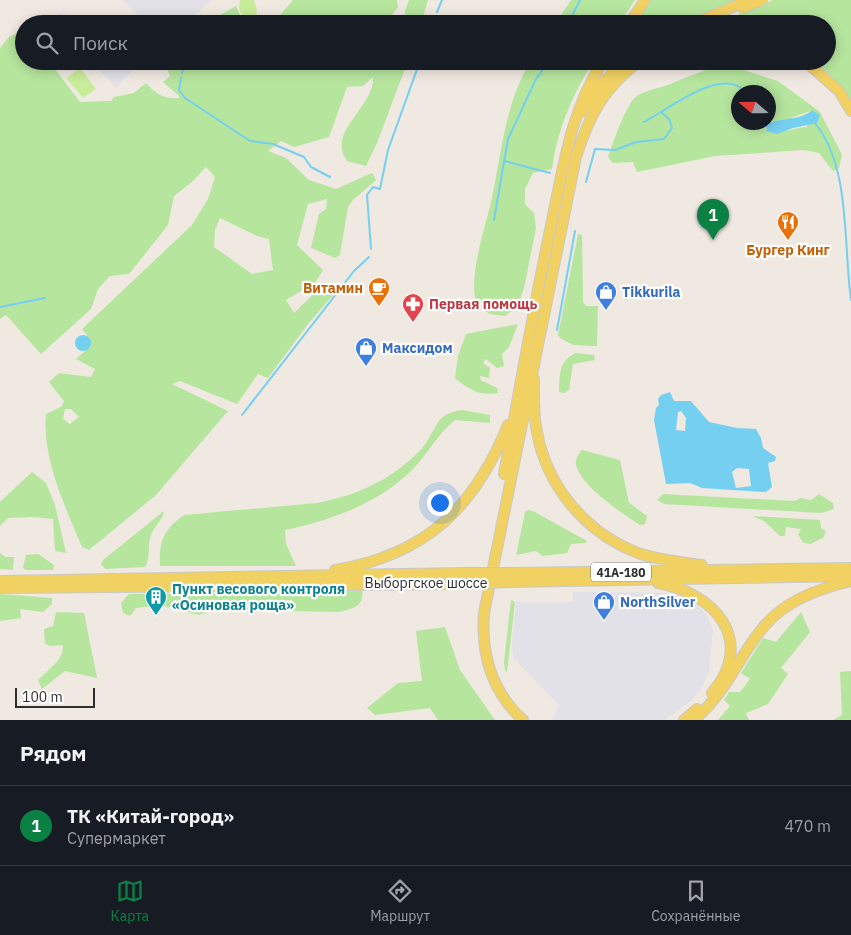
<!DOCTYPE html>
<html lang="ru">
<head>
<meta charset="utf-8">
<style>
  :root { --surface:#171b24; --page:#20242c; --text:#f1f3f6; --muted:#9ea1a6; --line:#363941; --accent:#0b8043 }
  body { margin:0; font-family:"IBM Plex Sans",sans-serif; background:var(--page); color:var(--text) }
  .compass { position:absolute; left:731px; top:85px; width:45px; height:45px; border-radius:50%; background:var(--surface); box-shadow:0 2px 12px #0003; rotate:290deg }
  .scale { position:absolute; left:15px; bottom:12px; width:80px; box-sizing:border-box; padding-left:5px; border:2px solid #2e2e2e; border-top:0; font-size:14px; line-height:18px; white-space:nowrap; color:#2e2e2e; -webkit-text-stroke:4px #fff; paint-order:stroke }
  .you { position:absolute; left:439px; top:502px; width:18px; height:18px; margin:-12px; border:4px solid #fff; border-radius:50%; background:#1a73e8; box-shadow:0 0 0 8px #1a73e833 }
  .badge { display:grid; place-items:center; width:32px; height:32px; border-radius:50%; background:var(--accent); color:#fff; font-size:16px; font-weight:700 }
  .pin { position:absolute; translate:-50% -41px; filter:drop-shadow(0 1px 2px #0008) }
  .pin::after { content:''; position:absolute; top:26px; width:18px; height:15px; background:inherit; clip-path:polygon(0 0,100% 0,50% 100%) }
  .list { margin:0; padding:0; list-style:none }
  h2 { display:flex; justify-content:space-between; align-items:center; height:65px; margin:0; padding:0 20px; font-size:21px }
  h2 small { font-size:16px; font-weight:400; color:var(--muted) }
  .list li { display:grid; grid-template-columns:32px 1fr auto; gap:15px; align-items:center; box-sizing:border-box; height:80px; padding:0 20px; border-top:1px solid var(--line) }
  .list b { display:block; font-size:19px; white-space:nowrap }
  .list p { margin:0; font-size:16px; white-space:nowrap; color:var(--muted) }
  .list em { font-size:16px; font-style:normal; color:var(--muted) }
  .icon { flex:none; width:28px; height:28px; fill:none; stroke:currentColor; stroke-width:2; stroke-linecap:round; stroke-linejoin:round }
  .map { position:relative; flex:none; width:851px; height:720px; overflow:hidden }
  .search { position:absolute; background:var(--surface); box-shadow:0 2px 12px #0003; left:15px; right:15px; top:15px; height:55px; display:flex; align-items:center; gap:12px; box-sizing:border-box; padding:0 18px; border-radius:28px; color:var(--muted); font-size:19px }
  .sheet { height:145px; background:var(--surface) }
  nav { display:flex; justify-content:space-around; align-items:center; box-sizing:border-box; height:70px; border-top:1px solid var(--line); background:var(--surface); font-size:14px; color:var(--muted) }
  nav a { display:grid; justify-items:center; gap:2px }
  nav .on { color:var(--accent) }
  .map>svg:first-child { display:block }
  .industrial { fill:#e3e1e8 }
  .green { fill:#b6e59e; fill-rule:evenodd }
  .pitch { fill:#c9ec9a }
  .water { fill:#75cff0; fill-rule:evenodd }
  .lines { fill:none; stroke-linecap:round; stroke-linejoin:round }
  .stream { stroke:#75cff0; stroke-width:2 }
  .primary-casing { stroke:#c9c9c9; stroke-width:12 }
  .primary { stroke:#f2d163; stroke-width:10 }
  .primary-bridge-casing { stroke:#c9c9c9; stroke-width:12; stroke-linecap:butt }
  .primary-bridge { stroke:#f2d163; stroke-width:10 }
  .labels { text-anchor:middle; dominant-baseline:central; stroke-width:4.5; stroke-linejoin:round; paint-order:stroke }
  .shield { fill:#fff; stroke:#6d6d6d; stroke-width:1 }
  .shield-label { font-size:12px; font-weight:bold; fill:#2e2e2e }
  .food-label { font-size:14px; font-weight:bold; fill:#c56008; stroke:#fff }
  .shop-label { font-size:14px; font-weight:bold; fill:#366cbe; stroke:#fff; text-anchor:start }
  .health-label { font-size:14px; font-weight:bold; fill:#be3a42; stroke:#fff; text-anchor:start }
  .street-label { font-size:14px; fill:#2e2e2e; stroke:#fff }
  .culture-label { font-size:14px; font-weight:bold; fill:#0d838f; stroke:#fff; text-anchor:start }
</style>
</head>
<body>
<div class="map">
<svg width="851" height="720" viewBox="0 0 851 720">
  <rect width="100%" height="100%" fill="#efe9e1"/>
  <!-- industrial -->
  <path class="industrial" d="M123,0h88l-25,24h-39z
    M60,13l22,5 6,6h-31l-4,-5z
    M91,61h50l-25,27z
    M573,592l100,1 16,7 17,13 7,17 -4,40 -6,16 -11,14 -27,20h-113l7,-15 -46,-47 -1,-14 4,-42h57z"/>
  <!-- green -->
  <path class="green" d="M293,0h104l1,7 -13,17h-106l2,-10z
    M409,0h19l-7,24h-17l1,-13z
    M571,0h64l-16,24h-64z
    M651,0h86l-55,24h-48z
    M773,0h78v102l-22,-28 -16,-13h14v-37h-110z
    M236,6l4,9 -1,9h-19l-3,-3 3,-6z
    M24,29v32h25l31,41 31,-1 3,-4 20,-4 12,-10c10,11 17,16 33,15v-2l-16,-14 7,-6 -5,-13 3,-2h102l13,5 -1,-5h126l-31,82 -11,23 -19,-5c-21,-31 28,-53 26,-84l-10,9 -16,1 -18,50 -35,10 -13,-6 -13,10 18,7 23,22 27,9 36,-16 4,7 -23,20 -5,7 -8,48 -5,3 -24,-10 8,-34 7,-5 1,-10 -19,5 -11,41 26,25 -8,13 -29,17 8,13 32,-31 8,12 -26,30 -40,54 -10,-4 -21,30 -57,-23 -8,3 56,27 -72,84 -67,55 -7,-3c-17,-41 -40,-88 -36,-133l15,-7 3,-6 -15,-19 10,-9 32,4 4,-8 -19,-10 15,-13 -4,-11 -5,-6 110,-104 16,-26 7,-22 -9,-10 -13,14 -19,15 -6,29 -39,49 -19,2 -12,13 -7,20 -50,45 -35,-39 -6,4v-271l9,-11zM220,218l37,18 12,3 4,31 -21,4 -38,-27 1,-17zM65,409h6l8,8 -9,7 -7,-5z
    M531,61h63c-22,33 -37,70 -42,108l-19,4 -8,16v15l9,9 2,15 -12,60 -7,19 -12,9 -15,-2 -13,-8c-10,-30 9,-79 15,-109 10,-46 13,-95 39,-136z
    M728,65l50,16 42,31 22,43 -3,13 -6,3 -14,-18 -15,-3 -89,6 -78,16 -4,-10 -20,1 -5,-6c7,-19 13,-39 24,-56 8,-11 27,-12 38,-17 20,-8 37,-16 58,-19zM738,92h30v30h-30zM811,111l-4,16c-15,1 -27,8 -41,4l2,-7 7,-3 14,-1 4,-3z
    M578,234l4,1 1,67 3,4h12l-1,39 -1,1 -23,-1 -13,-7 -2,-3z
    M518,324l-9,23 -7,7 2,12 -7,2 -11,-9 -3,4 7,5 -1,10 -9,-2 1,4 16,8 1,5c-18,3 -29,-3 -43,-15l3,-22 8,-22z
    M575,353l19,2 1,5 -22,4 -4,26 -5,3 -5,-1c1,-18 -1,-29 16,-39z
    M462,410l28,5v8l-35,-3c-17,13 -27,34 -43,50 -33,33 -82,51 -127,60l1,14 10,22h-136c-1,-25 3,-36 24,-51l133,-12c31,-6 61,-17 87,-38 6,-5 14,-12 19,-18 15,-19 11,-33 39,-37z
    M582,450l38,10 9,43 18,13 -2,8 -5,1c-18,-12 -60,-39 -64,-61 -1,-6 3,-10 6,-14z
    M32,472l14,11 9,22 11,48 -11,-2 -2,-32 -20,-2 -25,1 -8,8v-24z
    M663,494l131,7 7,-3 10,2 8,-6 14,9 1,6 -13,4 -157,-9 -7,-4z
    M528,510l5,1 54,30 -2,2 -14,1 -4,9 -24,3 -7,-5 -20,4 9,-43z
    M164,511c-1,9 -10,15 -13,24 -4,11 0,22 -6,32l-39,2 -5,-4 2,-5z
    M752,516l68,4 1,8 5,3 -3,7 -13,6 -6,-1 -6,-8 3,-6 -15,-2 -1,9h-5l-16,-15z
    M0,553l5,4h9l-1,13 -13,-1z
    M38,554l16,11 -1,5h-27l-3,-2 3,-13z
    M362,589c3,17 -9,20 -24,23l-121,-3 -18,6 -39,-10 -24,3 -6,8 -7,-3 -2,-10 8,-9 154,-1z
    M0,594l52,4v6l-9,8 -23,-3 1,9 -21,3z
    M511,600l4,2 -8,70 -2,-2 -1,-8z
    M56,612l28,1 13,65 -32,-7 -23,18 -4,-9 19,-18 5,-8 1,-9 -11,1 -7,-2 -1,-15 9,-3z
    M801,612l9,20 -29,36 7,6 -20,30 -22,9 3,7h-31l12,-14 -6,-6 5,-8h11l10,-13 -9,-6 22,-35 13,4z
    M445,627l15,43 35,50h-57l-8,-12 -55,7 -8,-7 31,-25 24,-2 -6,-50z
    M851,671v49h-18l9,-5 -2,-43z"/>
  <!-- pitch -->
  <path class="pitch" d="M240,0h14l3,10 -1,7 -10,2c-6,-6 -8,-10 -6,-19z
    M80,68l16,21 -13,9 -17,-20z"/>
  <!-- water -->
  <path class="water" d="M812,110l8,5 -3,8 -24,5 -16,6 -11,-3 2,-7c13,-7 33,-3 44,-14z
    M75 343a8 8 0 1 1 16 0a8 8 0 1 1-16 0Z
    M670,392l4,9h17l18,21 28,6 19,1 5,9 2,10 13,9 -1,4 -7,2 4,24 -6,5 -64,-4 -12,-5 -24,1 -12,-64 2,-12 3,-3 -1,-6 3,-4zM681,411l5,7 -1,13 -9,-1 2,-18zM737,468l12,1 2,17 -15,2 -4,-16z"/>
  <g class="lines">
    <!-- stream -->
    <path class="stream" d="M437,12l5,-12
      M433,24l2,-6
      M568,24l12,-24
      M182,73l5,-12
      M181,78l-2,12 6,8 65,43 23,3 31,13 7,10 19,10
      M644,122l17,-10
      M761,122l7,5
      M815,123c36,45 28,119 36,177
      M504,161l46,12
      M586,182l9,-33 20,1 21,-8 28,-3 8,-11 -3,-9 -8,-7c21,-13 64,-43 85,-20
      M494,220l14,-81 28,-60 13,-18
      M371,249l-4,-54 6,-8 7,2 8,-39 32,-89
      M0,307l45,-9
      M557,330l18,-99
      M242,415l112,-144 15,-14"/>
    <!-- primary casing -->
    <g class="primary-casing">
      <path id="primary" d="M743,8l19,-8
        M629,24l16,-24
        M693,24l56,-24
        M805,61l34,30 12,20
        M582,112l14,-22 28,-29
        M534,379c0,17 -1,36 3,53 10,55 49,101 101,121 20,7 43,9 64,12
        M504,474c15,-82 29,-163 46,-244 13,-60 19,-116 53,-169
        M335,570c91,-15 139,-62 173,-145
        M510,573l341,-5
        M0,581l463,-8
        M508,582l343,-6
        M658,583c56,10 99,57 54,110
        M1,588l461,-4
        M523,720c-32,-29 -42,-66 -39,-107l92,-456c14,-43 27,-68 63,-96
        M684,720l13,-11
        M694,720c35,-30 44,-64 72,-96 21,-24 54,-36 85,-43"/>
    </g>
    <!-- primary -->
    <use href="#primary" class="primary"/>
    <!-- primary-bridge casing -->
    <g class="primary-bridge-casing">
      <path id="primary-bridge" d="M463,573h47
        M462,584l46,-2"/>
    </g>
    <!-- primary-bridge -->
    <use href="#primary-bridge" class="primary-bridge"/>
  </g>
  <!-- icons -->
  <defs>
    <g id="restaurant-pin" transform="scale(1.125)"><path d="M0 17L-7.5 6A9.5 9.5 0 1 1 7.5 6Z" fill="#e8710a" stroke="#fff"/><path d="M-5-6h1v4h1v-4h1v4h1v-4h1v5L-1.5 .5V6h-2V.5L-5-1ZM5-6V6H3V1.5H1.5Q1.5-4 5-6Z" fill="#fff"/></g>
    <g id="cafe-pin" transform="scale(1.125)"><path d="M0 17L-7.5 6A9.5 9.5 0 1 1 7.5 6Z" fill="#e8710a" stroke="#fff"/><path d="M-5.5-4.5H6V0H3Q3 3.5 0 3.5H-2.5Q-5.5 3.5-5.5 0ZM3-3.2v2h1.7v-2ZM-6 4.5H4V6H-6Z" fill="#fff"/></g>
    <g id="shop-pin" transform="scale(1.125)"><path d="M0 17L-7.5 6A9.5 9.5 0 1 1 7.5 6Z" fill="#3f7fe0" stroke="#fff"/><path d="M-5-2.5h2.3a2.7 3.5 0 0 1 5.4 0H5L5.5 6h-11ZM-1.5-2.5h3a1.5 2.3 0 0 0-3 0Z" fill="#fff"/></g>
    <g id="pharmacy-pin" transform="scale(1.125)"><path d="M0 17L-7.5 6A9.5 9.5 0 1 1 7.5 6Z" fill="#e0444e" stroke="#fff"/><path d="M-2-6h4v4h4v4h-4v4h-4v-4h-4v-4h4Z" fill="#fff"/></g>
    <g id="building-pin" transform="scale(1.125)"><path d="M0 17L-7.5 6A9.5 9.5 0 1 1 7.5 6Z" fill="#0f9aa8" stroke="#fff"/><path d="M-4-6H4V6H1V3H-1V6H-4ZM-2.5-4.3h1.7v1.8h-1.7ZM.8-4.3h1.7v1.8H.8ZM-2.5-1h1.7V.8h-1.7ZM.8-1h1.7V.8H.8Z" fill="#fff"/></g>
  </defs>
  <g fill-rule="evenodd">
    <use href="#restaurant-pin" x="788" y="222"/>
    <use href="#cafe-pin" x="379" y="288"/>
    <use href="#shop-pin" x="606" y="292"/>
    <use href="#pharmacy-pin" x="413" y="304"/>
    <use href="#shop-pin" x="366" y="348"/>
    <use href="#building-pin" x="156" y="597"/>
    <use href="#shop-pin" x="604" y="602"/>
  </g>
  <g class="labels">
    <!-- shield labels -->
    <rect class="shield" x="591" y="562.5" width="60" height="19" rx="4"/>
    <g class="shield-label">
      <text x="621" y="572">41А-180</text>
    </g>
    <!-- food labels -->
    <g class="food-label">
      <text x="788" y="250">Бургер Кинг</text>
      <text x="363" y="288" text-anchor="end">Витамин</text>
    </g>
    <!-- shop labels -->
    <g class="shop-label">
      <text x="622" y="292">Tikkurila</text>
      <text x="382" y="348">Максидом</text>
      <text x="620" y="602">NorthSilver</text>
    </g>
    <!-- health labels -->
    <g class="health-label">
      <text x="429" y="304">Первая помощь</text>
    </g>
    <!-- street labels -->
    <g class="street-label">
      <text x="426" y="583">Выборгское шоссе</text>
    </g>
    <!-- culture labels -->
    <g class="culture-label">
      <text x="172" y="589">Пункт весового контроля<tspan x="172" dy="16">«Осиновая роща»</tspan></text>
    </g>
  </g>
</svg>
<svg class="compass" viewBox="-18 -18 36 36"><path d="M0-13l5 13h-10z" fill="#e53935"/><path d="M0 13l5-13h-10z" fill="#9ea1a6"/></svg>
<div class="scale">100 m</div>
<div class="you"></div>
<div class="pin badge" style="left:713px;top:240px">1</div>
<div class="search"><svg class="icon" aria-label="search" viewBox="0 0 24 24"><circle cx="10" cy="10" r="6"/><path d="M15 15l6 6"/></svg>Поиск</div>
</div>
<section class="sheet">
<h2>Рядом<small></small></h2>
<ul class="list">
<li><span class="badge">1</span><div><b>ТК «Китай-город»</b><p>Супермаркет</p></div><em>470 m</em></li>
</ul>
</section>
<nav>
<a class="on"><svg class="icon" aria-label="map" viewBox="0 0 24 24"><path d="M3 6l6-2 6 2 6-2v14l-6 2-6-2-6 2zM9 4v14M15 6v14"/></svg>Карта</a>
<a><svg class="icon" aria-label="directions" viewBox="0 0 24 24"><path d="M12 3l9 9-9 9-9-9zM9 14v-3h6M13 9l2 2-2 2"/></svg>Маршрут</a>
<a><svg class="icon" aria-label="saved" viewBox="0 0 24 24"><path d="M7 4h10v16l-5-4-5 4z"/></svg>Сохранённые</a>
</nav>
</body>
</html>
